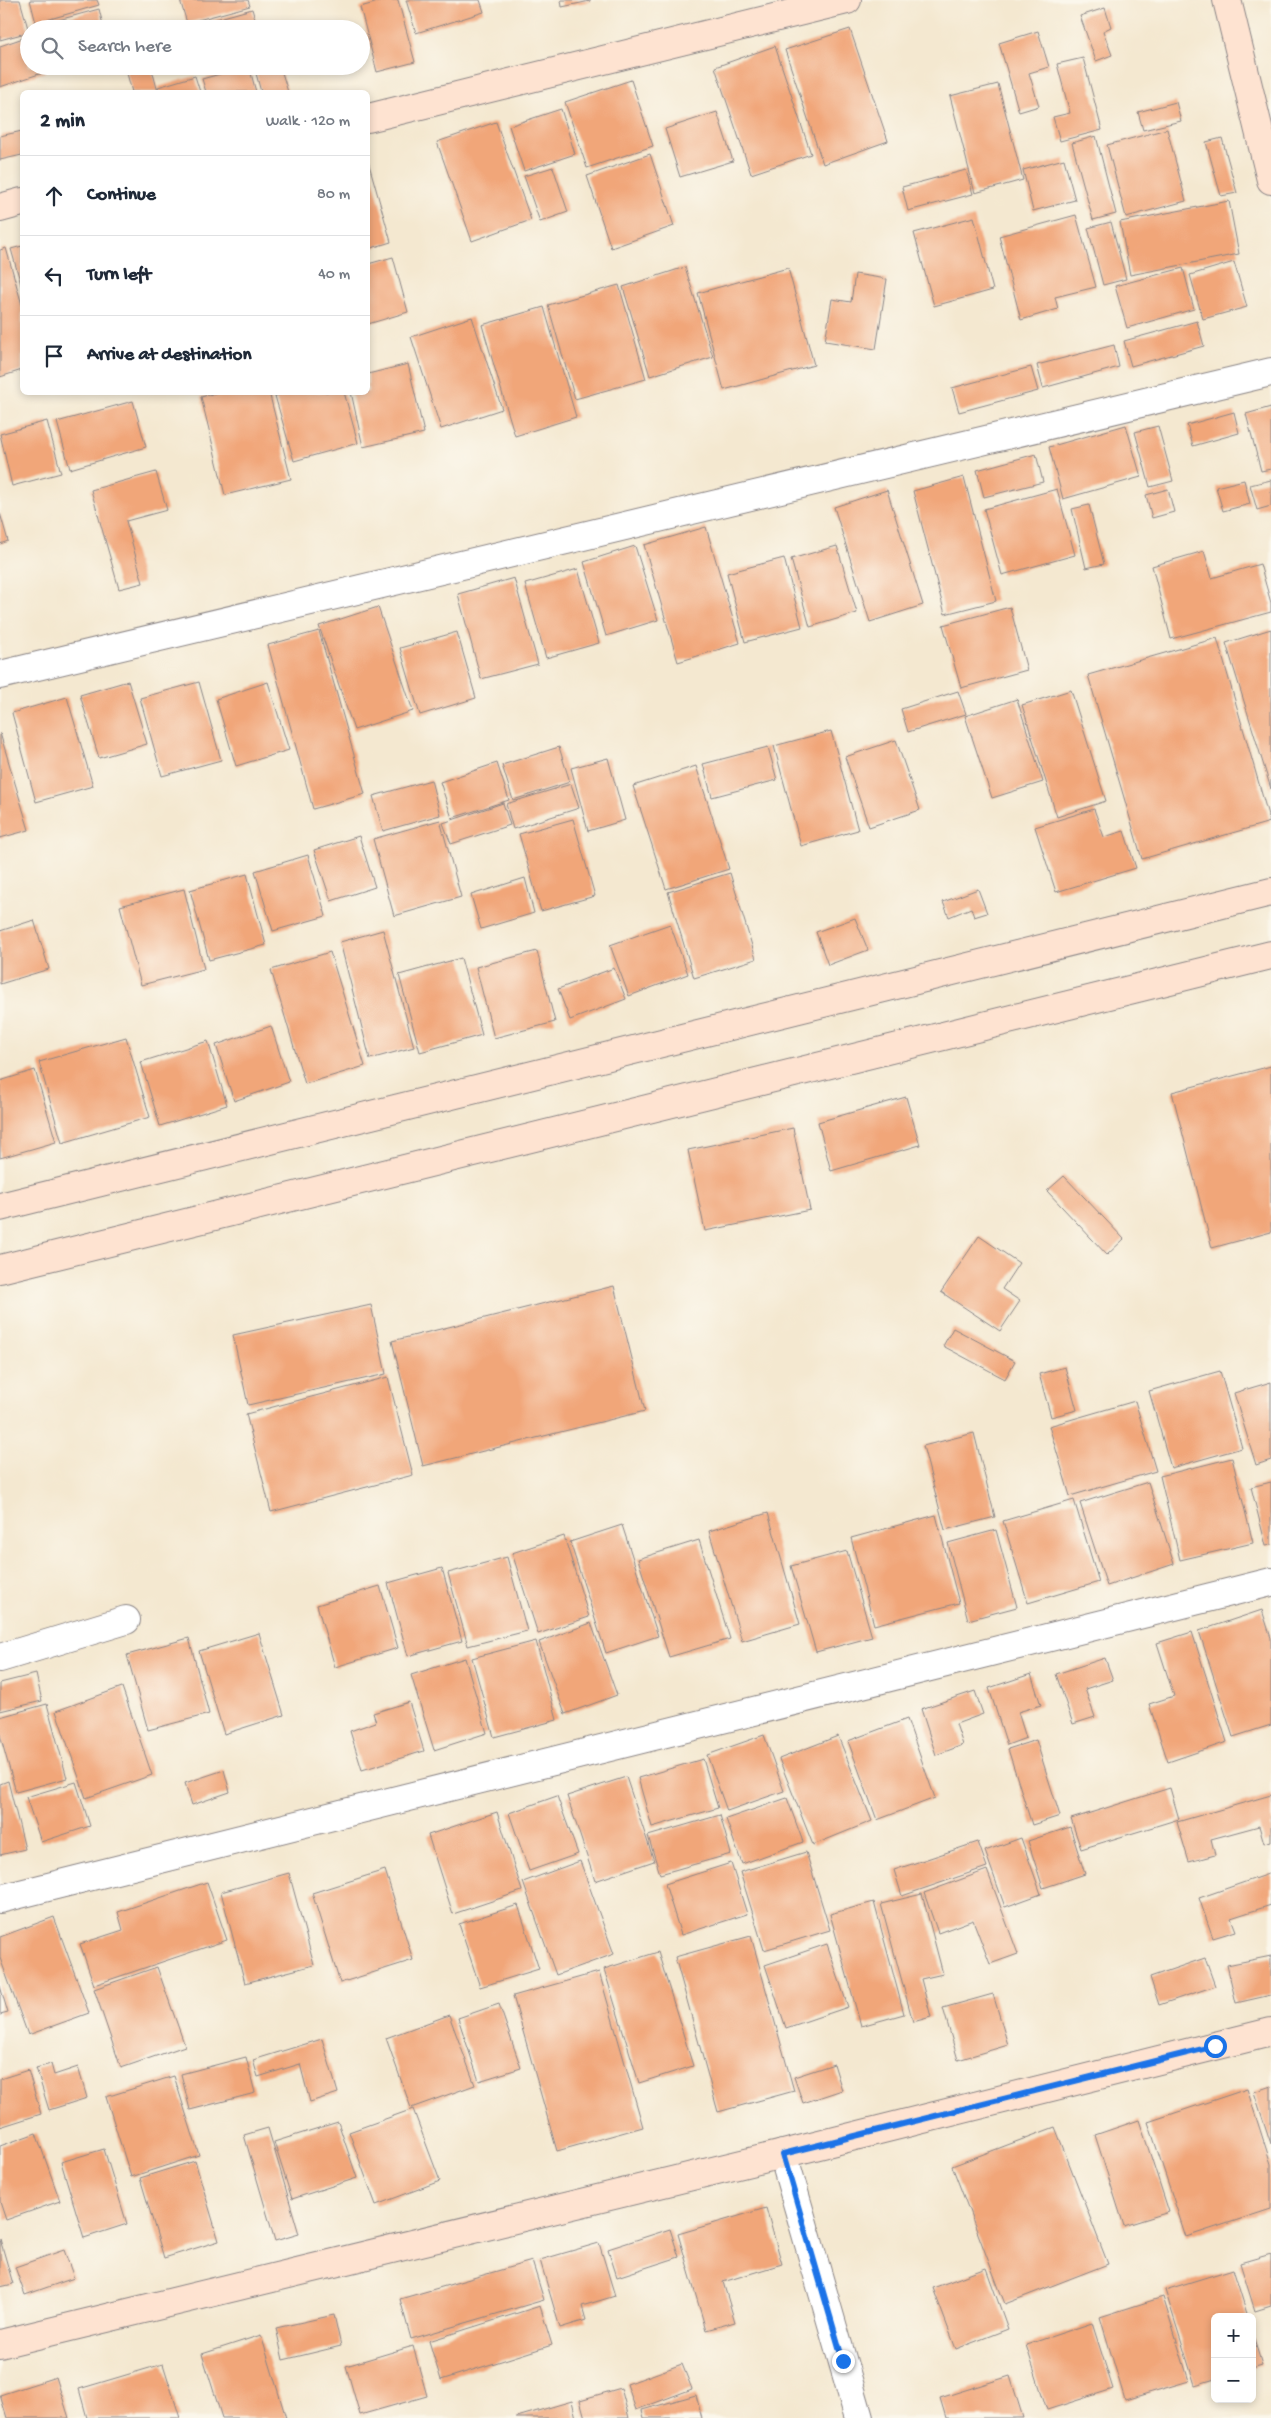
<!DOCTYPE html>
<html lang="en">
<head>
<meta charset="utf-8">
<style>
  :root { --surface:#fff; --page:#f2f2f3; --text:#1f2937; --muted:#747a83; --line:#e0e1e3 }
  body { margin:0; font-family:"Gochi Hand",sans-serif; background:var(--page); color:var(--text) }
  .controls { position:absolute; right:15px; bottom:15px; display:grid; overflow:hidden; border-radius:8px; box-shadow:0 2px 8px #0003 }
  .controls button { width:45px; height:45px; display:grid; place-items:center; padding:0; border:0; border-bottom:1px solid var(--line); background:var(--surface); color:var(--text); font:25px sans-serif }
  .stop { position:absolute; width:15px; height:15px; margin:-11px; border:4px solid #1a73e8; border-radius:50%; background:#fff }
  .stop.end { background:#1a73e8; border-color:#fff; box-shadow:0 1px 5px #0008 }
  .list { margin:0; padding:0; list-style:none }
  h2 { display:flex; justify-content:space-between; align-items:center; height:65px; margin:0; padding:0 20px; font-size:21px }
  h2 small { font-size:16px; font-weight:400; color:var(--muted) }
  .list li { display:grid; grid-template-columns:32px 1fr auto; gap:15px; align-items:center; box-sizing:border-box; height:80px; padding:0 20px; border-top:1px solid var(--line) }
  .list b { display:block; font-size:19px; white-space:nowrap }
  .list em { font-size:16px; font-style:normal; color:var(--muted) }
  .icon { flex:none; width:28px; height:28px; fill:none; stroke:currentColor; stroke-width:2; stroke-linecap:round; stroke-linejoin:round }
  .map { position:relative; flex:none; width:1271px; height:2418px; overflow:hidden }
  .search { position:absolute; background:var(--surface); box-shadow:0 2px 8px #0003; left:20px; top:20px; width:350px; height:55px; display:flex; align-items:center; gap:12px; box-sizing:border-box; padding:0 18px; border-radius:28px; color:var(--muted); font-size:19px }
  .panel { position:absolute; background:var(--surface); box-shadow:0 2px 8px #0003; left:20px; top:90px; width:350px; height:305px; border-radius:8px }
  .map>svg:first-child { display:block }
  .building { fill:#f1a679 }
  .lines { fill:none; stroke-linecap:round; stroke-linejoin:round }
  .street-casing { stroke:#8b8586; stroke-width:30 }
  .secondary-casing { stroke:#8b8586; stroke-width:30 }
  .street { stroke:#fff; stroke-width:28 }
  .secondary { stroke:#fee3d1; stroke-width:28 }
  .route { stroke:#1a73e8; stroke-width:6 }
</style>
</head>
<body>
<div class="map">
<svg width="1271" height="2418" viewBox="0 0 1271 2418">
  <rect width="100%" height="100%" fill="#fbf7ec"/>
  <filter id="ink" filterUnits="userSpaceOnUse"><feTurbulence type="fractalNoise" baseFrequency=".02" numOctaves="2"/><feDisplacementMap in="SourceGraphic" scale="10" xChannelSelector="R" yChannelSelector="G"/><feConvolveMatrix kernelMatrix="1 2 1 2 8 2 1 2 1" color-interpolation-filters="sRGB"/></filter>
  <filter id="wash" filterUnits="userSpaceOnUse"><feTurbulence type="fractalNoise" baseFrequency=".0096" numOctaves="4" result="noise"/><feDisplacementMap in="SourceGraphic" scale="20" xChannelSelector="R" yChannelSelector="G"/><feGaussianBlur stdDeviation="1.12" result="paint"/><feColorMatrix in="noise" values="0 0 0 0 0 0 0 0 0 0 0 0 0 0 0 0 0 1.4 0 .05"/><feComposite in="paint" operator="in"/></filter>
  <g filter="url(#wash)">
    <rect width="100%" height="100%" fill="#f4e8d0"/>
    <g id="blocks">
      <!-- building -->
      <path class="building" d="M0,0h20l9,32 -29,8z
        M30,0h67l2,5 -63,18z
        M180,0h68l2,6 -63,17z
        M386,0h12l17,62 -38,10 -17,-65z
        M406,0h74l4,12 -68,21z
        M561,0h29v1l-28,6z
        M1105,8l6,19 -8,4 9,24 -16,6 -16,-45z
        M99,9l5,20h-62l-2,-4z
        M252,9l6,20h-67v-3z
        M850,29l38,112 -65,23 -38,-114z
        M1038,31l11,36 -20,6 10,33 -20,6 -20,-69z
        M29,36v30h14l2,6 -45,15v-41z
        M775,46l36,108 -60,20 -36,-107z
        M1083,58l19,72 -42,11 -7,-24 17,-4 -13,-49z
        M125,66h26l7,26h-26z
        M249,66l7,26h-50l-4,-13z
        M254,66h26l8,26h-27z
        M195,76l5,16h-41l-1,-5z
        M631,80l22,66 -66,22 -22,-66z
        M998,84l25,96 -48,13 -25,-97z
        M1176,102l5,19 -38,9 -5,-18z
        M561,109l14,45 -51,17 -15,-45z
        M717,112l16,49 -53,16 -15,-48z
        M496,122l35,98 -59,21 -35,-99z
        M1167,129l19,72 -60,16 -19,-72z
        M22,131v24l-22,5v-24z
        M1096,136l20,78 -23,6 -21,-77z
        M1222,138l15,55 -16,3 -15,-54z
        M650,154l24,72 -63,22 -24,-72z
        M1064,159l11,41 -42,11 -10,-41z
        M368,161l23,81 -23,7z
        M553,167l15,45 -28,10 -16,-46z
        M966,170l7,24 -65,17 -6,-24z
        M1229,201l10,53 -109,21 -10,-53z
        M1076,215l20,72 -41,10 3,12 -37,11 -22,-84z
        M974,217l19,73 -59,16 -20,-73z
        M1111,222l15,57 -23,6 -15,-57z
        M22,246v42l-11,-39z
        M6,248l16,57v65l-22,7v-127z
        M393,257l15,55 -40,12v-60z
        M1234,262l13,45 -44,12 -13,-44z
        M685,267l28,90 -63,19 -27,-89z
        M788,268l26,97 -90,25 -26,-97z
        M1183,268l11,41 -67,19 -12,-42z
        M855,274l32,5 -11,70 -51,-8 7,-42 19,3z
        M619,285l27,94 -71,20 -27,-94z
        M544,307l32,110 -61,19 -33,-111z
        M472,317l30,92 -61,20 -30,-92z
        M1197,321l7,25 -73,20 -7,-25z
        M1114,345l5,22 -76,21 -6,-23z
        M408,364l16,69 -61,14 -12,-55h17v-18z
        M1031,367l7,24 -79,21 -7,-24z
        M219,392h50l22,87 -66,16 -24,-98z
        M286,392h58l14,51 -64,18 -19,-65z
        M133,401l13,46 -76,22 -13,-47z
        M1271,407v62l-10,2 -15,-57z
        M1234,412l5,21 -46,13 -6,-21z
        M47,421l14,52 -49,13 -12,-52z
        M1126,425l15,52 -78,22 -14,-52z
        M1158,426l15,55 -23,6 -15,-55z
        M1036,454l7,28 -59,15 -7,-27z
        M156,472l11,38 -41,11 17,62 -24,6 -28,-99z
        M964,477l32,124 -51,13 -32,-123z
        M1244,480l6,24 -27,7 -7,-24z
        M1271,480v26l-14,4 -7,-25z
        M1057,489l18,66 -73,20 -18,-66z
        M1168,489l6,23 -22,6 -6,-23z
        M887,490l36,115 -53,17 -36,-115z
        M1089,505l15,59 -18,4 -14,-59z
        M0,513l8,28 -8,3z
        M706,527l34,116 -62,19 -34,-117z
        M635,546l23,74 -52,16 -22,-74z
        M837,546l20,67 -47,14 -19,-68z
        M1204,551l8,27 48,-14 11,39v9l-100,27 -19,-73z
        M784,558l18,69 -57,15 -18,-69z
        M578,569l21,74 -53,15 -21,-74z
        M514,578l24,86 -57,15 -23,-85z
        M378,607l35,104 -59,19 -35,-104z
        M1010,607l17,63 -66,18 -18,-63z
        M1271,629v160l-45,-146z
        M319,631l46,163 -52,15 -45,-164z
        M457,632l19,66 -56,17 -20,-67z
        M1217,638l53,184 -128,37 -54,-184z
        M128,681l19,63 -48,14 -19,-63z
        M199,682l22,78 -59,16 -22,-78z
        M268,682l21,68 -53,16 -20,-67z
        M1071,690l35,111 -49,16 -35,-112z
        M958,691l8,23 -58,18 -7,-23z
        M67,697l26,89 -57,16 -24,-89z
        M1017,699l26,83 -51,16 -27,-82z
        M831,731l27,99 -57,16 -27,-100z
        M0,733l29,97 -29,8z
        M896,740l24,70 -51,17 -24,-70z
        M559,747l11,35 -57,18 -11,-35z
        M768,747l9,33 -65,17 -9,-33z
        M608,758l17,62 -37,11 -17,-63z
        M497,763l12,37 -57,18 -12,-36z
        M696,766l33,103 -63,20 -33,-103z
        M431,780l9,35 -57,16 -10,-35z
        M571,784l8,24 -66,21 -7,-25z
        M503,803l7,22 -59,19 -8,-21z
        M1094,809l10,28 20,-6 12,37 -80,24 -21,-65z
        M573,819l22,77 -54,15 -22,-77z
        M440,820l21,77 -67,19 -21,-77z
        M359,836l16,51 -44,14 -17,-51z
        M308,855l18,61 -53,15 -18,-60z
        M730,873l26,86 -62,19 -26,-86z
        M247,874l19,71 -57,15 -19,-70z
        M525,878l9,35 -53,16 -10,-34z
        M184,889l20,80 -63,16 -21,-79z
        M978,889l9,24 -13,4 -3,-9 -22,9 -6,-15z
        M855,918l13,32 -40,15 -12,-33z
        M34,920l15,49 -49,15v-53z
        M670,924l18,50 -59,22 -19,-51z
        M383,930l31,117 -44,12 -30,-117z
        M537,951l18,71 -61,16 -18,-71z
        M330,952l35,114 -60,18 -34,-114z
        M461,958l21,77 -62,17 -21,-77z
        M614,968l12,31 -56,21 -12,-31z
        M271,1026l18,56 -55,19 -18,-56z
        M126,1037l24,80 -88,26 -23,-81z
        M208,1041l19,64 -67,21 -19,-64z
        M1271,1066v166l-59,16 -40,-156z
        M35,1070l21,72 -56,16v-77z
        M906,1097l14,48 -89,26 -13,-49z
        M793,1128l17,82 -105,21 -17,-81z
        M1064,1176l60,63 -17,16 -60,-64z
        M979,1236l40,27 -17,26 18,12 -20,30 -59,-39z
        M614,1286l31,125 -222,55 -31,-125z
        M371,1305l15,69 -138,31 -15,-70z
        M953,1328l62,33 -10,18 -62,-33z
        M1065,1367l12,43 -26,7 -12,-43z
        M1220,1371l22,77 -71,20 -22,-77z
        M388,1377l25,98 -142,37 -25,-98z
        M1271,1382v78l-15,5 -22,-72z
        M1135,1401l21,70 -86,25 -21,-70z
        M974,1433l21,84 -50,13 -22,-84z
        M1232,1458l21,85 -73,17 -20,-84z
        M1148,1482l26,82 -67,22 -27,-83z
        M1271,1482v63l-5,1 -15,-59z
        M1074,1500l25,82 -71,21 -25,-82z
        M768,1513l32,111 -58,17 -33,-110z
        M936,1515l23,88 -85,22 -23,-87z
        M622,1525l36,111 -52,17 -36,-111z
        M996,1530l21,77 -49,13 -20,-77z
        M564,1536l25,81 -51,17 -26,-81z
        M699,1540l31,99 -61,18 -31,-98z
        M847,1551l25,86 -56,15 -25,-86z
        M507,1557l20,74 -59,15 -20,-73z
        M442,1568l20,73 -54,15 -20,-73z
        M380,1586l18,62 -63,19 -18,-62z
        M1262,1610l9,28v87l-38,12 -34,-106z
        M591,1623l26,72 -52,19 -26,-72z
        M1192,1632l35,110 -59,20 -19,-58 25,-8 -17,-53z
        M259,1633l25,82 -60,19 -25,-83z
        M189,1638l20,76 -61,16 -21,-75z
        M536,1641l21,79 -63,17 -22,-79z
        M465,1658l22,75 -53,17 -23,-75z
        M1105,1658l8,22 -28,9 10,28 -22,7 -17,-50z
        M36,1674l6,27 -42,10v-28z
        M1031,1674l10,31 -23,7 8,26 -19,7 -18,-57z
        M122,1687l30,88 -66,23 -30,-87z
        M975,1691l8,23 -27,10 7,21 -27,10 -15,-46z
        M409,1702l15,49 -62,19 -12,-39 26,-9 -3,-9z
        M47,1704l20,74 -51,14 -16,-57v-18z
        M907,1719l28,79 -58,22 -29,-79z
        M764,1735l20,56 -57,20 -20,-56z
        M838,1736l34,85 -59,24 -34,-86z
        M1036,1740l24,76 -28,9 -24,-76z
        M703,1759l15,49 -66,19 -14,-49z
        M224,1770l6,22 -38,13 -7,-22z
        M626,1777l28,84 -59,20 -28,-85z
        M8,1781l17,68 -25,6v-71z
        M76,1782l14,44 -49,16 -15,-45z
        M1170,1788l9,31 -98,30 -10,-30z
        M1271,1795v46l-7,2 -5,-17 -48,13 4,16 -26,7 -12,-40z
        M557,1796l21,58 -49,17 -20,-58z
        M787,1798l16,44 -61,22 -16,-45z
        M497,1812l25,79 -69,23 -25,-79z
        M720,1815l11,39 -71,20 -12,-38z
        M1070,1827l15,47 -42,14 -15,-47z
        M1021,1838l20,56 -36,13 -20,-56z
        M978,1842l9,25 -85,29 -8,-26z
        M806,1852l24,78 -66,20 -24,-78z
        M580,1861l34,93 -58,21 -33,-93z
        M731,1863l16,51 -66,21 -16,-51z
        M385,1870l28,90 -73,23 -28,-90z
        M987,1870l31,84 -28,10 -17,-44 -35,13 -14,-40z
        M289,1873l25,92 -69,18 -24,-91z
        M1271,1873v32l-40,13 5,13 -23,7 -14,-40z
        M207,1882l20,58 -133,45 -14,-41 43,-14 -5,-18z
        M922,1894l21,80 -22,5 10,38 -18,5 -32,-118z
        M874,1902l30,112 -43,12 -31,-112z
        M518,1905l21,64 -59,18 -21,-63z
        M54,1917l35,96 -61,22 -28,-77v-21z
        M751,1936l43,155 -76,21 -43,-155z
        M827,1944l21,63 -62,21 -21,-63z
        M658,1952l35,114 -54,17 -35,-114z
        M1271,1956v39l-35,8 -9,-38z
        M1205,1958l10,28 -56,19 -9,-28z
        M157,1967l28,79 -64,22 -27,-79z
        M599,1972l44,155 -86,24 -44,-155z
        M0,1986l8,27 -8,2z
        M993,1994l15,51 -50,15 -15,-52z
        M499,2004l22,64 -42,13 -21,-63z
        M449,2015l26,70 -64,23 -25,-70z
        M322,2039l16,54 -28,9 -10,-38 -42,13 -5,-17z
        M246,2057l9,36 -65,17 -9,-36z
        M51,2064l3,11 24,-8 9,31 -38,12 -13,-42z
        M834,2064l8,26 -39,13 -9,-26z
        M28,2070l13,44 -41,13v-48z
        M174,2076l25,79 -68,22 -25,-80z
        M1271,2086v58l-17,-52z
        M1247,2089l24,75v45l-85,28 -38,-115z
        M413,2109l27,72 -64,24 -27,-73z
        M1139,2120l30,92 -45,14 -29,-91z
        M338,2122l19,56 -65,21 -18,-57z
        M1055,2127l53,137 -103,40 -53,-138z
        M268,2128l31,106 -24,7 -31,-106z
        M36,2133l24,68 -54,19 -6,-18v-56z
        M104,2149l23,75 -43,14 -23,-76z
        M195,2161l24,80 -55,17 -24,-80z
        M766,2208l16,56 -59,18 12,40 -29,8 -28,-96z
        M670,2229l9,28 -62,20 -9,-28z
        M0,2239l13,45 -13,3z
        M599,2243l16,53 -33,10 4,14 -26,8 -20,-68z
        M64,2250l10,28 -49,17 -10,-28z
        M1271,2254v52l-16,5 -15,-48z
        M532,2261l12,39 -133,39 -11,-40z
        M986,2268l22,61 -52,20 -23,-61z
        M1233,2269l15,48h-33v62l-20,6 -30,-95z
        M1163,2297l26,84 -64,19 -25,-83z
        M540,2306l12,39 -111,35 -12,-39z
        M334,2315l7,31 -58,14 -7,-32z
        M1092,2323l21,66 -66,21 -21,-65z
        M1252,2333l10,32 -10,3z
        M261,2335l25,83h-64l-20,-64z
        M413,2346l14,50 -67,19 -14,-49z
        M163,2364l17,54h-93l-8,-29z
        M682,2364l10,25 -56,21 -9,-26z
        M1010,2376l13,42h-77l-6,-20z
        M56,2377l13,41h-62l-7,-23z
        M621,2388l8,30h-44l-5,-18z
        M696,2395l6,23h-58l-2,-8z
        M572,2401l4,17h-59v-1z"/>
    </g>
  </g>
  <g filter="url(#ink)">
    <use href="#blocks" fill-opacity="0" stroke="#8b8586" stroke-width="1"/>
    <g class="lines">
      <!-- street casing -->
      <g class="street-casing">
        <path id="street" d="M0,675l1271,-303
          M0,1658l126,-38
          M0,1899l1271,-317
          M783,2154l76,264"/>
      </g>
      <!-- secondary casing -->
      <g class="secondary-casing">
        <path id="secondary" d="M1227,0l44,180
          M368,118l479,-118
          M0,208l22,-6
          M0,1207l1271,-315
          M0,1269l1271,-314
          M0,2344l783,-190 488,-122"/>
      </g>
      <!-- street -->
      <use href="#street" class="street"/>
      <!-- secondary -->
      <use href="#secondary" class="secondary"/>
    </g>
  </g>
  <g class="lines" filter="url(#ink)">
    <!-- route -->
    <path class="route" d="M843,2361l-60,-207 432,-108"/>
  </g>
</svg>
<div class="controls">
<button>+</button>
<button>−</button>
</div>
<div class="stop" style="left:1215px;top:2046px"></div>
<div class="stop end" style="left:843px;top:2361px"></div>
<div class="search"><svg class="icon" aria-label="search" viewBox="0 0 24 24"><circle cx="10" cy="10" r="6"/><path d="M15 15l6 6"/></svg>Search here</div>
<section class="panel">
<h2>2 min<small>Walk · 120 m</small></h2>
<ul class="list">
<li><svg class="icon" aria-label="ahead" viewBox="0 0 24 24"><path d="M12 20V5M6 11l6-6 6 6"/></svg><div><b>Continue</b></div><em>80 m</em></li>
<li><svg class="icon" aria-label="left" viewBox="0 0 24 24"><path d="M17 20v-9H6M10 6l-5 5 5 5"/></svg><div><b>Turn left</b></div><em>40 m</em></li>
<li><svg class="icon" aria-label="arrive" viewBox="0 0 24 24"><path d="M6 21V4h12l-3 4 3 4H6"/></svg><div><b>Arrive at destination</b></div></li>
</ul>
</section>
</div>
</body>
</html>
